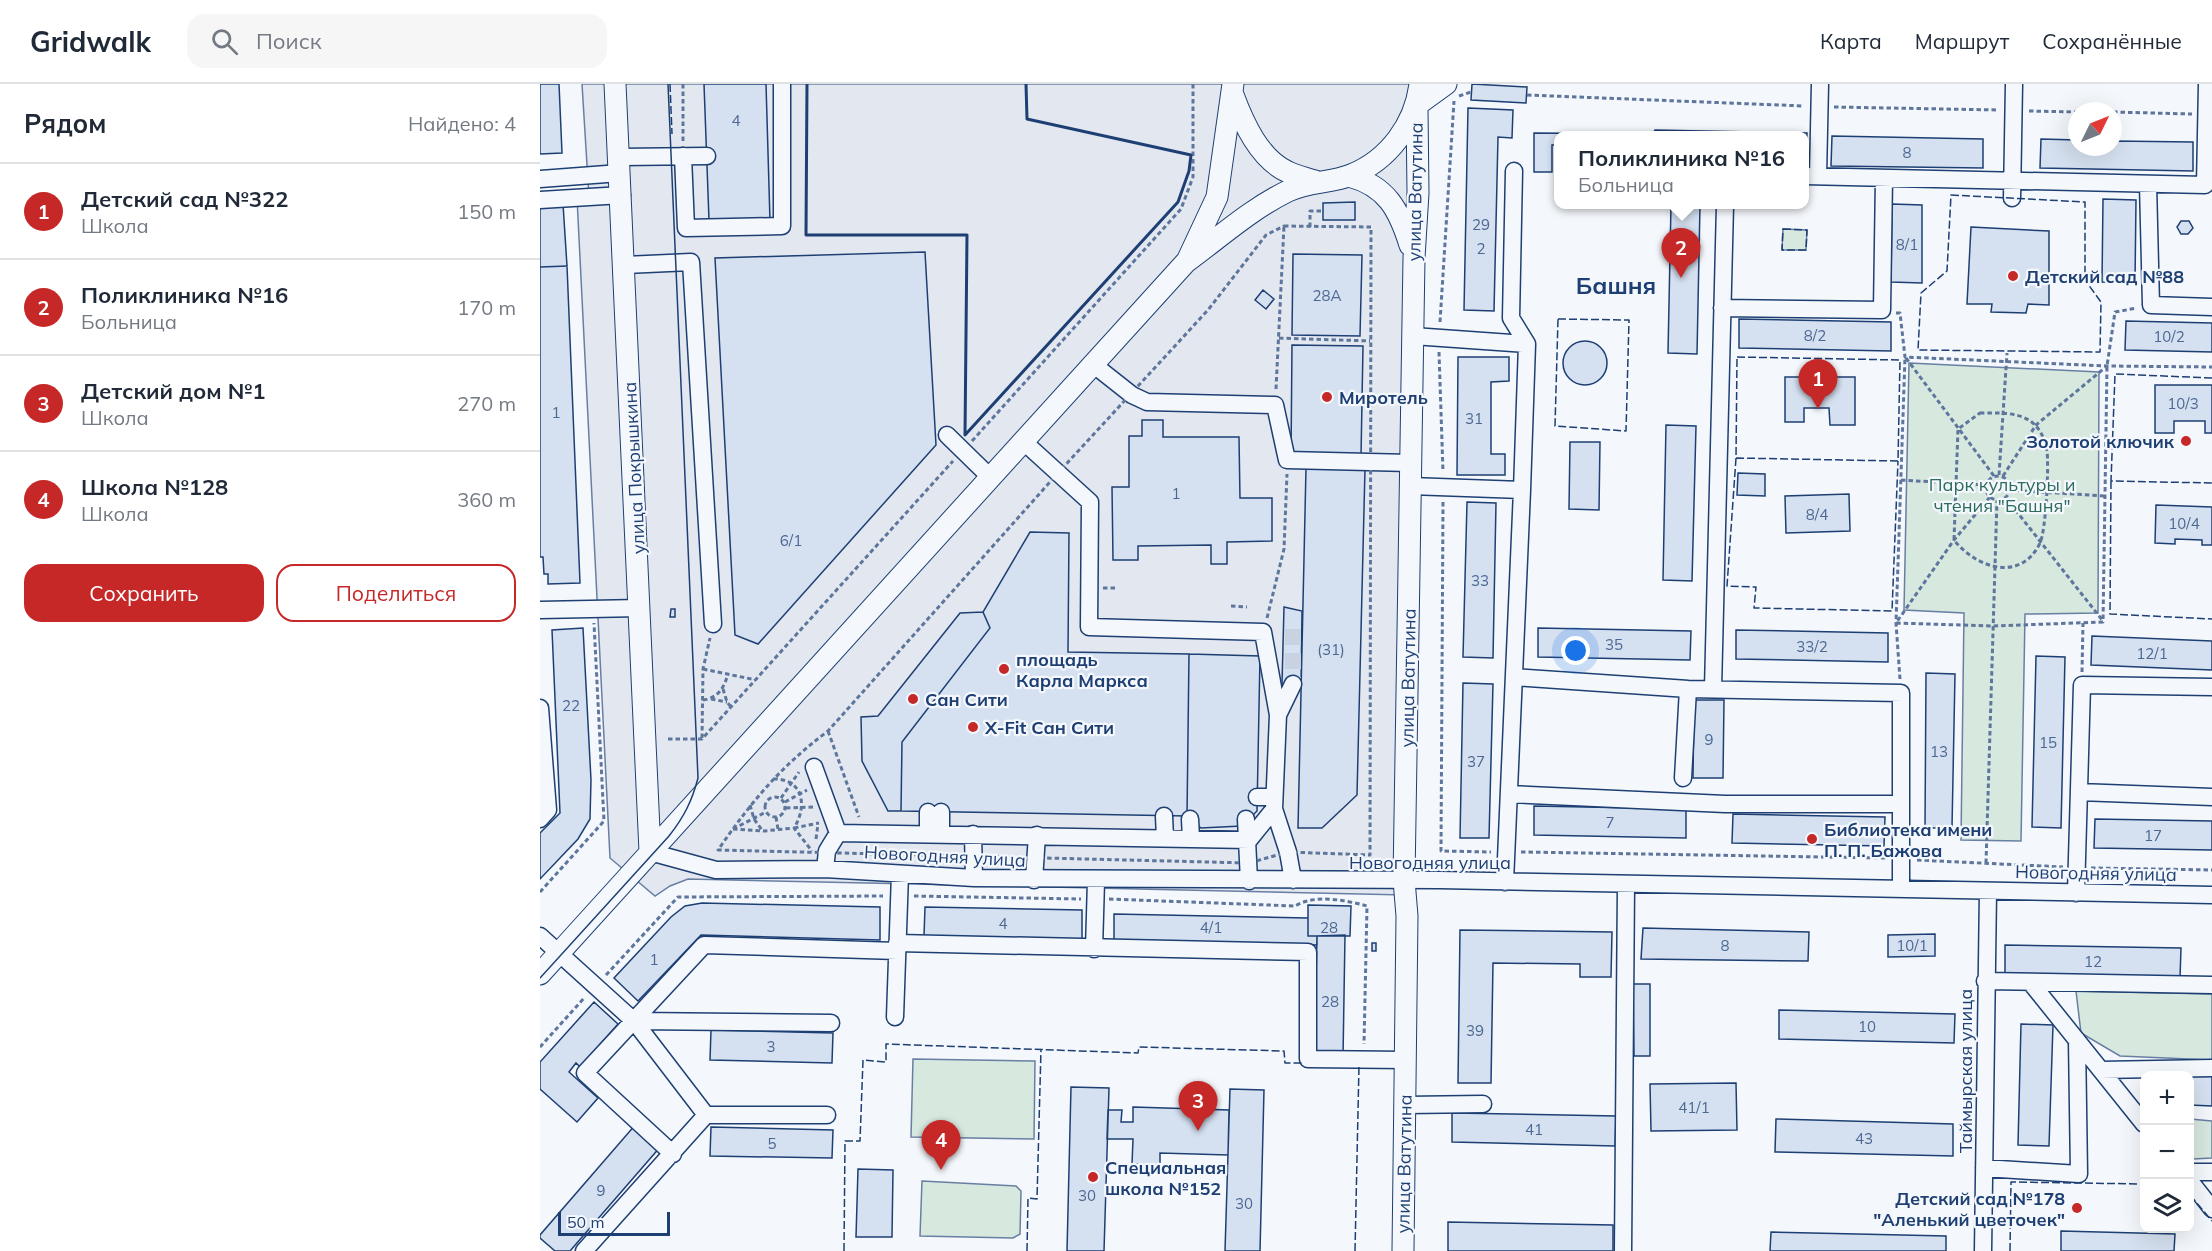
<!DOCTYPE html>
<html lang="ru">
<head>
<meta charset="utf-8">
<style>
  :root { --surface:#fff; --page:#f6f6f7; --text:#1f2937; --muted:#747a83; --line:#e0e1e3; --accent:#c62828 }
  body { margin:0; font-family:Mulish,sans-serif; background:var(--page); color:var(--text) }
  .controls { position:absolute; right:18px; bottom:18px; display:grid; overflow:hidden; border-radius:12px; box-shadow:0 6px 24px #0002 }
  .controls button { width:54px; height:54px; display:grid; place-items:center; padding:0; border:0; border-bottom:2px solid var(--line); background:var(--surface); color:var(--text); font:30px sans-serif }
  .compass { position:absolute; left:1528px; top:18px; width:54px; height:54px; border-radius:50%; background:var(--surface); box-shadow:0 6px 24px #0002; rotate:47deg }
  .scale { position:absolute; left:18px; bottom:15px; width:112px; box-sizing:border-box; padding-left:6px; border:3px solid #1d3f73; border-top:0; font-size:16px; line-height:21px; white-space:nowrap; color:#1d3f73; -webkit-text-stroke:4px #f4f7fb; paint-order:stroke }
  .you { position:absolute; left:1036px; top:567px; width:21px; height:21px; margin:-15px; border:4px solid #fff; border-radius:50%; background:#1a73e8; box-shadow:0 0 0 9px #1a73e833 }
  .badge { display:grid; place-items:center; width:39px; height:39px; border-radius:50%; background:var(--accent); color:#fff; font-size:20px; font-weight:700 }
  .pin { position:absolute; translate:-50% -50px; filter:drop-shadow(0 2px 3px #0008) }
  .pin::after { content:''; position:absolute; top:32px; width:21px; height:18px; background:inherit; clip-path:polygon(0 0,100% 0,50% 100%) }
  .popup { position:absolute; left:1014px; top:47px; width:255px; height:78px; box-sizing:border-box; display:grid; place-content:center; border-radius:12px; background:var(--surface); filter:drop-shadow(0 2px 4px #0005); font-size:20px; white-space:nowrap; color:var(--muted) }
  .popup b { font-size:22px; color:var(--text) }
  .popup::after { content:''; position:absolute; left:50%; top:100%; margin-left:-12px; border:12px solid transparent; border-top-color:var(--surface) }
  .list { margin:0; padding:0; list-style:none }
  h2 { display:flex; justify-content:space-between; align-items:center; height:78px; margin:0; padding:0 24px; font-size:26px }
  h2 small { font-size:20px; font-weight:400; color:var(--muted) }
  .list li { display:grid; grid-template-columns:39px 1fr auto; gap:18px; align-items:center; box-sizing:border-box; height:96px; padding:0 24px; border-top:2px solid var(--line) }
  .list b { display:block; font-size:22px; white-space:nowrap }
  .list p { margin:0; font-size:20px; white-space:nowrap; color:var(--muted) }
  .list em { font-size:20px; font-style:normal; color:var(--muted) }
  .actions { display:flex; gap:12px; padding:18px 24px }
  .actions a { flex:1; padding:14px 0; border:2px solid var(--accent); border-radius:18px; text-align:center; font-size:21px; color:var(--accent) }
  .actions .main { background:var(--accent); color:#fff }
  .icon { flex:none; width:33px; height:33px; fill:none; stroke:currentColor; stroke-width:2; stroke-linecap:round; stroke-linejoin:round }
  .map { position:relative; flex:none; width:1672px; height:1167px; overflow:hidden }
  header { display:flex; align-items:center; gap:36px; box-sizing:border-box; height:84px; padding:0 30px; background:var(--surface); border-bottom:2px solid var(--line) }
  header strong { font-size:28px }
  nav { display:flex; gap:33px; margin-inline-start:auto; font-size:21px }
  .search { width:420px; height:54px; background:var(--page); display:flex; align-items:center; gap:15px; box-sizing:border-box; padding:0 21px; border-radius:18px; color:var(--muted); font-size:22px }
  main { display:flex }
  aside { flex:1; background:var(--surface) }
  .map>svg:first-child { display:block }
  .green { fill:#d7e8df; stroke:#687fa3; stroke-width:1.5 }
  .parking { fill:#e3e8f0; stroke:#687fa3; stroke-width:1.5 }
  .building { fill:#d5e0f0; stroke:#1d3f73; stroke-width:1.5 }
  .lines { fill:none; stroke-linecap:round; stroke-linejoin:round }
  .minor-tunnel { stroke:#c9d2e0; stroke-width:16; stroke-dasharray:16 8; stroke-linecap:butt }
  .minor-casing { stroke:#1d3f73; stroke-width:19 }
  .major-casing { stroke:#1d3f73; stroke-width:23 }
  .path { stroke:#5e769c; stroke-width:3; stroke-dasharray:4.5 3; stroke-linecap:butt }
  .minor { stroke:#f4f7fb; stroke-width:16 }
  .major { stroke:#f4f7fb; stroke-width:21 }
  .tram { stroke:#1d3f73; stroke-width:1.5 }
  .fence { stroke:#1d3f73; stroke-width:1.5; stroke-dasharray:8 3; stroke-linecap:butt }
  .wall { stroke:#1d3f73; stroke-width:3 }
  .poi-dot { fill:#c62828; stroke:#f4f7fb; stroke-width:2 }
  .labels { text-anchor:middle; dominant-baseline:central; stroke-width:4.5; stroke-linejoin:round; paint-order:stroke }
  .number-label { font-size:15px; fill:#4b6792 }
  .street-label { font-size:18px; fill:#1d3f73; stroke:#f4f7fb }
  .poi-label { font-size:18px; font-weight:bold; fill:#1d3f73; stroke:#f4f7fb; text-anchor:start }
  .park-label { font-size:18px; fill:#2c6c60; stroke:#f4f7fb }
  .district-label { font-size:24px; font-weight:bold; fill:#1d3f73; stroke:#f4f7fb }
</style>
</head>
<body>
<header>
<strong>Gridwalk</strong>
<div class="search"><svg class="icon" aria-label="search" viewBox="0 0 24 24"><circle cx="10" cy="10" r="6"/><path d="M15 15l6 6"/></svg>Поиск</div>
<nav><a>Карта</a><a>Маршрут</a><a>Сохранённые</a></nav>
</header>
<main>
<aside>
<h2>Рядом<small>Найдено: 4</small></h2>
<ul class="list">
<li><span class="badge">1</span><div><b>Детский сад №322</b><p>Школа</p></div><em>150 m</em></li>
<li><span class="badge">2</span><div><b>Поликлиника №16</b><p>Больница</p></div><em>170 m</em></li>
<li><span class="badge">3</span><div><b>Детский дом №1</b><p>Школа</p></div><em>270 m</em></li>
<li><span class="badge">4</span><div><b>Школа №128</b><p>Школа</p></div><em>360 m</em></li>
</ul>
<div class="actions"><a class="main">Сохранить</a><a>Поделиться</a></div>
</aside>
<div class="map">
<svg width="1672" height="1167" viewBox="0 0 1672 1167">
  <rect width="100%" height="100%" fill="#f4f7fb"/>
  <!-- green -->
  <path class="green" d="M1243,145l24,1 -1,20h-24z
    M1369,279l190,9 -1,241 -73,1 -4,227 -60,-1 3,-227 -60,-3z
    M1536,907l136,3v66l-92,-4 -39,-23z
    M373,975l122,2 -1,78 -123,-2z
    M1650,1035l22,2v37l-19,1 -3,-6z
    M382,1097l94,5 5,5 -1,43 -7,4 -93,-2z"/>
  <!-- parking -->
  <path class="parking" d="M42,0h836l-13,811 -717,-16 -18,7 -15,10 -45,-38 -33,-660 12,-1z"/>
  <!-- building -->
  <path class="building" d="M0,0h19l3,69 -22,1z
    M164,0h62l4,137 -61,-1z
    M932,0l55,3 -1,16 -55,-3z
    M928,24l45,2 -1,28 -14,-1 -4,174 -30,-1z
    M1115,46l152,3 -1,29h-2v-26h-152z
    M994,49l118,1 -94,2v9h-6v27h-18z
    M1292,52l151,3v29l-152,-2z
    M1501,55l36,1v7h36v-6l80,1v29l-153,-3z
    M1563,115l33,1 -1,83 -33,-1z
    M815,118v18h-32v-17z
    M23,120l4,62 -27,1v-62z
    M1352,120l30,1v78l-31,-1z
    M1131,121h29l-3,149 -29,-1z
    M1641,137h8l4,7 -5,6h-7l-4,-7z
    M1431,143l78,4v74l-21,-1 -2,9 -35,-1 1,-8h-25z
    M385,168l11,193 -178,199 -23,-9 -20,-377z
    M753,170l69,1 -2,81 -68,-1z
    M27,182l13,317 -32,1v-10h-4l-1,-17h-3v-290z
    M723,206l11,9 -8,10 -11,-9z
    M1199,235l152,3v29l-152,-3z
    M1586,237l86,2v29l-87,-2z
    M1023 279a22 22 0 1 1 44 0a22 22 0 1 1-44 0Z
    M752,261l71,1 -2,111 -70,-1z
    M918,273h51v24l-18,1v72h14v21h-48z
    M1245,293h70v48h-25l-1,-17h-25v14h-19z
    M1615,301h57v48h-7v-12h-31v12h-19z
    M602,336h21v17h76l1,61h32v43l-45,1v22h-16v-19l-73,1v14h-25l-1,-73h17v-51h13z
    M1126,341l30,1 -4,155 -29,-1z
    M1030,358h30l-1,68 -30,-1z
    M766,384l59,1 -8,326 -35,33h-24z
    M1198,389l27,1v22l-28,-1z
    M1309,410l1,37 -64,2 -1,-37z
    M927,418l29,1 -3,155 -30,-1z
    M1616,421l56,2v38h-10v-5l-27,-1v5l-20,-1z
    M490,448l39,1 -1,119 121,2 -2,162 -286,-5 1,-69 88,-114 -7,-16z
    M744,523l18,4 -1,76 -19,-3z
    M131,525h4v8h-5z
    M443,528l7,16 -88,114 -1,69h-13l-26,-50 -1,-44 17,-1 82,-103z
    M43,544l8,152 -1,39 -12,20 -38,40v-46l20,-20 -8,-183z
    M998,544l153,3 -1,29 -152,-3z
    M1196,546l152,3v29l-152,-3z
    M1552,552l120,5v29l-121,-5z
    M649,570l71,2 -3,155 -15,15 -41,2 -14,-12z
    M1496,572l29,1 -4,171 -29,-1z
    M1386,589l29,1 -3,154h-27z
    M923,599l30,1 -4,154h-29z
    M1154,616h30l-1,78h-30z
    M994,722l152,3v29l-152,-3z
    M1193,730l152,3 -1,29 -152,-3z
    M1555,735l117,2v29l-118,-2z
    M162,819l178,4v33l-179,-5 -63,66 -24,-23 57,-61 14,-11z
    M768,821l43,1 -1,30h-42z
    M385,823l157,3v30l-158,-4z
    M574,830l194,4v18h9v9l-203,-4z
    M1103,844l166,4 -1,29 -167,-2z
    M920,846l152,2 -1,45h-31v-13l-87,-1 -2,120h-33z
    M1395,850v22l-47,1v-22z
    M805,851l-2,123 -29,-1 3,-121z
    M832,859h4v8h-4z
    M1465,861l176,3 -1,30 -175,-4z
    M1093,900h17v72h-16z
    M54,918l24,22 -38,43 -4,-4 -7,9 29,26 -21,24 -37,-33v-27z
    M1239,926l176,4 -1,29 -175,-4z
    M1481,940l32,1 -4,121 -31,-1z
    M171,946l122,3 -1,30 -122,-3z
    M1603,991l1,1v28h-2z
    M1650,992h22v30l-22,-1z
    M1196,999l1,47 -86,1 -1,-47z
    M531,1003l38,1 -5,163h-37z
    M690,1005l34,1 -4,161h-35z
    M593,1023l96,3 -1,45 -68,-2v12l-28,-1 1,-25h-26l1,-29h14l-1,12h12z
    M912,1029l164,3 -1,30 -163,-4z
    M1236,1035l177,5v32l-178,-4z
    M96,1040l25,22 -91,105h-15l-15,-13v-3z
    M171,1043l122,3 -1,28 -122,-2z
    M318,1085l35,1 -1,67h-36z
    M908,1138l165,3v26h-165z
    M1521,1147l114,3 -1,17h-113z
    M1231,1148l175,4v15h-176z"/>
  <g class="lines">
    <!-- minor-tunnel -->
    <path class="minor-tunnel" d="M753,545v55"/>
    <!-- minor casing -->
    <g class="minor-casing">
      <path id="minor" d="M143,72l3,72 96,-2v-142
        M80,73l87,-1
        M974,87l-3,147 16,26
        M1264,92l401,9 2,-101
        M1278,92l2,-92
        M0,95l80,-6
        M1608,100l3,121 61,2
        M1472,114l2,-114
        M0,116l82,-5
        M85,181l66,-3 22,362
        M1182,224l160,2 2,-132
        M873,252l114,8 -5,146
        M554,281l38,30 15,7 128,3 12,55 123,3
        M407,351l44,43
        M484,358l66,60 -1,125 174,5 15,83 -4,94 14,43 5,28
        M870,402l112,4 -17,392
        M0,526l100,-2
        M974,593l174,12 213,4v196
        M1173,605l12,-484
        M0,624l8,102 -8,9
        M738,631l15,-31
        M274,683l24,66
        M1143,694l5,-89
        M1539,708l133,5
        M969,710l216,10h176
        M717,713h16
        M401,728v21
        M624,732l1,22
        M650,735l1,20
        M706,735l3,62
        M388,749v-21
        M433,750l1,44
        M110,768l66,18 109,-1 149,9 466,2 772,15
        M285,785l2,-18 11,-18 411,7 25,-31
        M494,796l3,-45
        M1536,809l6,-208 130,2
        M0,852l94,85 72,94
        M357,859l411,9v107l98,1
        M554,865l2,-68
        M1445,897l227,4
        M1491,899l113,141
        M355,933l5,-143
        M94,937l197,2
        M1561,986l111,-2
        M866,1021l77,-1
        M133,1070l-88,-81 119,-128 193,6
        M1444,1084l95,6 -2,-134
        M1650,1088h22
        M1650,1097l22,28
        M44,1167l122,-136h121
        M1083,1167l3,-367
        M1443,1167l5,-360"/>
    </g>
    <!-- major casing -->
    <g class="major-casing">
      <path id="major" d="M75,0l35,768
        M693,11c10,27 26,64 55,77 8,4 18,6 27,9
        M877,21l29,-21
        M809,92c38,10 50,34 61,69
        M648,175l29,-62 16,-113
        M0,890l646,-712c33,-24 65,-53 102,-71 21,-10 43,-8 63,-16 38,-15 64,-51 69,-91
        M863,1167l4,-335 -3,-36 10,-622 4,-65 -1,-84"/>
    </g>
    <!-- path -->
    <path class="path" d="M143,0v58
      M987,11l277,11
      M919,12l12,-4
      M1294,23l165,3
      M1489,27l48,1
      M1573,28l79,2
      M744,142l87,1 -1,628 -82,-3 -39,11 -531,-13c34,-49 62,-83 110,-119l230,-258 150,-163 58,-75z
      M770,143v-16h13
      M1356,229h4l5,44 202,9 105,1
      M900,238l14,-221
      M739,254l91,3
      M899,268l4,120
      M1366,274l88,118
      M736,305l8,-163
      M1440,329c19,0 42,-2 56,13 6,7 10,16 11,25 2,16 -1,79 -7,92 -19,40 -64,25 -86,-3l4,-111z
      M432,357l209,-232 12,-32v-93
      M1459,391l8,-122
      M1446 404a12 12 0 1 1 24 0a12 12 0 1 1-24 0Z
      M1463,392l33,-51 71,-59
      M1361,396l85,5
      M1470,406l94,6
      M1450,413l-36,43 -58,83 97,3 110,-4 4,-256 8,-54 22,-4
      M1466,414l97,123
      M903,418l-2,349 50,1
      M563,504h15
      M691,522l16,1
      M727,534l17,-69 3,-75
      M163,585l53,11
      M1542,588l1,-49
      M1360,595l-4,-56 9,-266
      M183,605l4,13 4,5
      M171,615l16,3
      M163,616c15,-2 21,-12 25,-26
      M288,647l31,86
      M162,654l1,-69 7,-31
      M128,655h34l251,-278
      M233,695c30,-1 35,27 21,49
      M225 723a10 10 0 1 1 20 0a10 10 0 1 1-20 0Z
      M241,714l18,-26
      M245,718l22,-12
      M210,721l4,14 8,11
      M246,724l28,-1
      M236,733l2,12
      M254,744l25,-5
      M193,745l31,2 30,-3 18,23
      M193,745l33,-17
      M276,755l2,-15
      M981,768l365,6
      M1377,776l146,7
      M1446,779l11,-363
      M1551,784l121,2
      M0,808l64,-71 -10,-198
      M374,812l167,3
      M569,815l186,7c20,-12 50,-6 72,0l-3,138
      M66,891l72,-78 205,-1
      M0,963l45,-50"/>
    <!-- minor -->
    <use href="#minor" class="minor"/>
    <!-- major -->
    <use href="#major" class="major"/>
    <!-- tram -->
    <path class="tram" d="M0,894l129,-142c15,-19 23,-35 29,-58l-30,-694"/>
    <!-- fence -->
    <path class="fence" d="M130,0l2,50
      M1411,111l134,7v78l16,22 -1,50 -182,-2 3,-57 26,-22z
      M1243,145l24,1 -1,20h-24z
      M1018,235l71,1 -3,111 -71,-5z
      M1197,273l163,3 -2,101 -162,-3z
      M1672,294l-97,-4 -4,107 101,2
      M1196,374l-9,128 29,1 -2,21 138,3 6,-150
      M1571,397l-1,133 102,5
      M1650,1111l22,26
      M304,1167l1,-110h15l3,-81 23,2v-18l252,9 1,-6 145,4 1,12h19
      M487,1167l1,-53 9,1 4,-150
      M815,1167l4,-186
      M1470,1167l1,-69 133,2"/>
    <!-- wall -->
    <path class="wall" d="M267,0l-1,151h161l-2,200 213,-233 11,-31 2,-16 -164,-36 -1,-35"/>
  </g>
  <!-- markers -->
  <g class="poi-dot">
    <circle cx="1473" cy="192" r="6"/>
    <circle cx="787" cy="313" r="6"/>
    <circle cx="1646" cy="357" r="6"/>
    <circle cx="464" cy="585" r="6"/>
    <circle cx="373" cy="615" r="6"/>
    <circle cx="433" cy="643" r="6"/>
    <circle cx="1272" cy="755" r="6"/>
    <circle cx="553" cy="1093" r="6"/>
    <circle cx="1537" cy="1124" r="6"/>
  </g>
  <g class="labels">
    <!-- number labels -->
    <g class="number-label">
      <text x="196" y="36">4</text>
      <text x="1367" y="68">8</text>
      <text x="941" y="140">29</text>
      <text x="1367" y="160">8/1</text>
      <text x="941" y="164">2</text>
      <text x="787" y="211">28А</text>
      <text x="1275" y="251">8/2</text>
      <text x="1629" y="252">10/2</text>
      <text x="1643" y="319">10/3</text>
      <text x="16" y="328">1</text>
      <text x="934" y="334">31</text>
      <text x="636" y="409">1</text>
      <text x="1277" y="430">8/4</text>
      <text x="1644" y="439">10/4</text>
      <text x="251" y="456">6/1</text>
      <text x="940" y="496">33</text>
      <text x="1074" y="560">35</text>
      <text x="1272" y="562">33/2</text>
      <text x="791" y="565">(31)</text>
      <text x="1612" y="569">12/1</text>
      <text x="31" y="621">22</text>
      <text x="1169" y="655">9</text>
      <text x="1508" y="658">15</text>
      <text x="1399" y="667">13</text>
      <text x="936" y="677">37</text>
      <text x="1070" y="738">7</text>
      <text x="1613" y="751">17</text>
      <text x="463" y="839">4</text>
      <text x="671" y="843">4/1</text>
      <text x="789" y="843">28</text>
      <text x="1185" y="861">8</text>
      <text x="1372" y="861">10/1</text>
      <text x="114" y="875">1</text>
      <text x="1553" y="877">12</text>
      <text x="790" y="917">28</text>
      <text x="1327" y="942">10</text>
      <text x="935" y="946">39</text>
      <text x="231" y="962">3</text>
      <text x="1154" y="1023">41/1</text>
      <text x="994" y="1045">41</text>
      <text x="1324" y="1054">43</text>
      <text x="232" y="1059">5</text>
      <text x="61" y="1106">9</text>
      <text x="547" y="1111">30</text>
      <text x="704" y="1119">30</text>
    </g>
    <!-- street labels -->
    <g class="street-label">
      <text transform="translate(875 108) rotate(-89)">улица Ватутина</text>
      <text transform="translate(94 384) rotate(-93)">улица Покрышкина</text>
      <text transform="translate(868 594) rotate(-89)">улица Ватутина</text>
      <text transform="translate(405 772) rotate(3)">Новогодняя улица</text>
      <text x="890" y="778">Новогодняя улица</text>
      <text transform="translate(1556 789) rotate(1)">Новогодняя улица</text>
      <text transform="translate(1425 987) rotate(-90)">Таймырская улица</text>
      <text transform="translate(864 1080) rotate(-89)">улица Ватутина</text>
    </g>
    <!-- poi labels -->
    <g class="poi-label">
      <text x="1485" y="192">Детский сад №88</text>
      <text x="799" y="313">Миротель</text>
      <text x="1634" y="357" text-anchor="end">Золотой ключик</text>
      <text x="476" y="575">площадь<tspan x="476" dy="21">Карла Маркса</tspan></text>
      <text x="385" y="615">Сан Сити</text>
      <text x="445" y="643">X-Fit Сан Сити</text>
      <text x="1284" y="745">Библиотека имени<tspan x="1284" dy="21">П. П. Бажова</tspan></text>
      <text x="565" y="1083">Специальная<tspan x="565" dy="21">школа №152</tspan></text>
      <text x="1525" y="1114" text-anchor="end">Детский сад №178<tspan x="1525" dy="21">"Аленький цветочек"</tspan></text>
    </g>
    <!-- park labels -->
    <g class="park-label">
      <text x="1462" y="400">Парк культуры и<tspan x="1462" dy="21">чтения "Башня"</tspan></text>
    </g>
    <!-- district labels -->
    <g class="district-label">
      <text x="1076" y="201">Башня</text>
    </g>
  </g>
</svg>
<div class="controls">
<button>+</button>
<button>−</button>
<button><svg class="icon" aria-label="layers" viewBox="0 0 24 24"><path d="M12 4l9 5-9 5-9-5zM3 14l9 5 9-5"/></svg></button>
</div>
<svg class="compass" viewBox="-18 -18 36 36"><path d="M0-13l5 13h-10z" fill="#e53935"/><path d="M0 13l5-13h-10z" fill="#747a83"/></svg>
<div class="scale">50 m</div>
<div class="you"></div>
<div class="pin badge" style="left:1278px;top:325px">1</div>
<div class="pin badge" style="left:1141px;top:194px">2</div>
<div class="popup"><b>Поликлиника №16</b>Больница</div>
<div class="pin badge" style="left:658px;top:1047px">3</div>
<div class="pin badge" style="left:401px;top:1086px">4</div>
</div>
</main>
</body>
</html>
